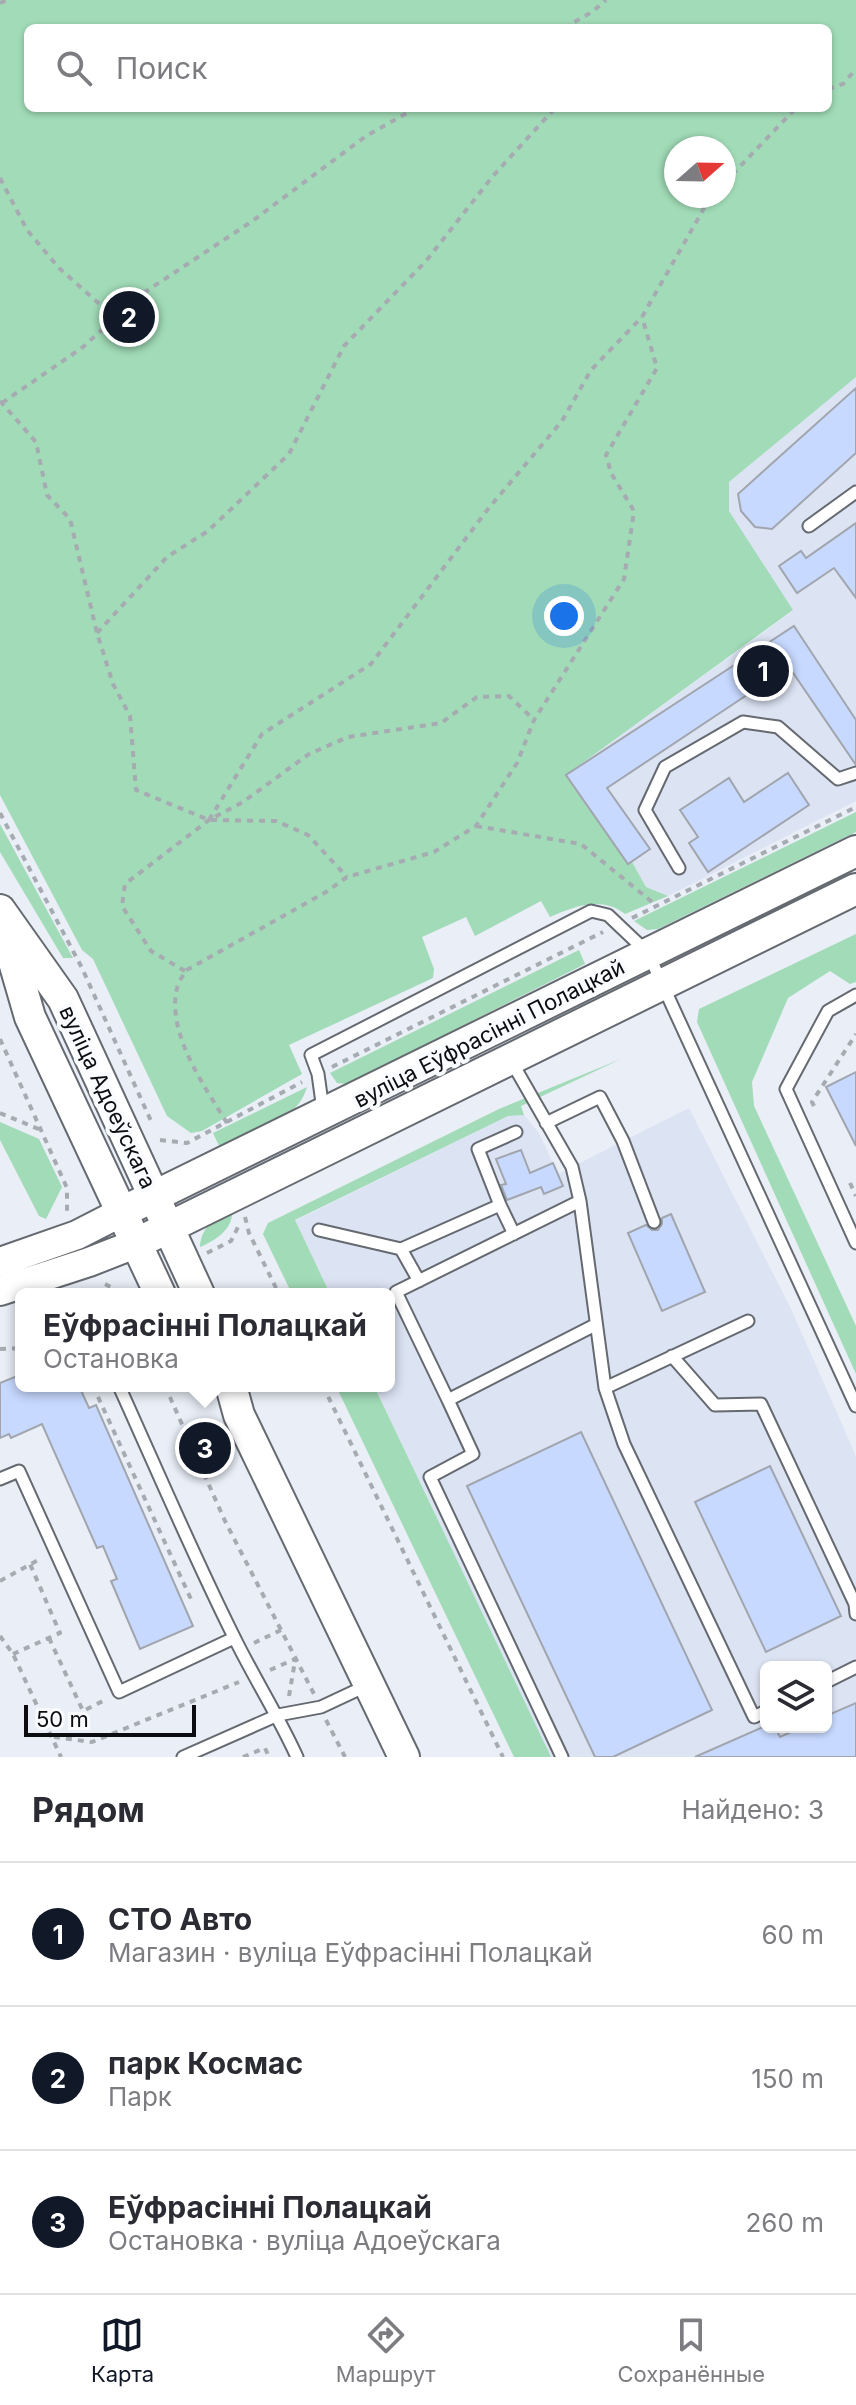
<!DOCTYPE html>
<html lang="ru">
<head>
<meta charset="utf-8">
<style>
  :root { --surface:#fff; --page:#f7f7f7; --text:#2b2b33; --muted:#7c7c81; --line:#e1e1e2; --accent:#111827 }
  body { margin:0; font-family:Inter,sans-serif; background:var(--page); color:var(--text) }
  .controls { position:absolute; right:24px; bottom:24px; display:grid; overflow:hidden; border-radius:12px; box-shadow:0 2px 6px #0004 }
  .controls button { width:72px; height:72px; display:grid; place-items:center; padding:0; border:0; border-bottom:2px solid var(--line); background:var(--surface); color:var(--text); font:40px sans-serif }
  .compass { position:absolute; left:664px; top:136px; width:72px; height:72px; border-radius:50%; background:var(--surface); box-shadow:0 2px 6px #0004; rotate:70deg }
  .scale { position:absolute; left:24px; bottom:20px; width:172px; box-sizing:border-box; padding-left:8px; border:4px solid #0c0d10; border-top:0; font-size:22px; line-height:28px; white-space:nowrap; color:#0c0d10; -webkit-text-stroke:6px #f9fbfe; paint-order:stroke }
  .you { position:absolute; left:564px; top:616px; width:28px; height:28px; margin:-20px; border:6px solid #fff; border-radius:50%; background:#1a73e8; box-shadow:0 0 0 12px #1a73e833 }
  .badge { display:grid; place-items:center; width:52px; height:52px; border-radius:50%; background:var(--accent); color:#fff; font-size:26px; font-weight:700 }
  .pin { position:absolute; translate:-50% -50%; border:4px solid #fff; box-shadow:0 2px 8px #0006 }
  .popup { position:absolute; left:15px; top:1288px; width:380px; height:104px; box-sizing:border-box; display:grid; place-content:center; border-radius:12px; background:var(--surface); filter:drop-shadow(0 2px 6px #0005); font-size:26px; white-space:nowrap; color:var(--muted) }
  .popup b { font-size:30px; color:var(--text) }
  .popup::after { content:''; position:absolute; left:50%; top:100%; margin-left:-16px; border:16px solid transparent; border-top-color:var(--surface) }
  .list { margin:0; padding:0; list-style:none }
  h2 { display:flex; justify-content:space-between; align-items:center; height:104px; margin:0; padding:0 32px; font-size:34px }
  h2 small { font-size:26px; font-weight:400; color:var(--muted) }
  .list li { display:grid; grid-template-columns:52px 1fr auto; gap:24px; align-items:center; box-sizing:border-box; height:144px; padding:0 32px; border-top:2px solid var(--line) }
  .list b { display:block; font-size:30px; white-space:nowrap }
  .list p { margin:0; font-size:26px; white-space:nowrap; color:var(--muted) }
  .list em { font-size:26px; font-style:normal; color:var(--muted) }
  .icon { flex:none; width:44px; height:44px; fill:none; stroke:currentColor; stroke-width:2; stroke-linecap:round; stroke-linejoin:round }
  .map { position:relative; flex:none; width:856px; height:1757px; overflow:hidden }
  .search { position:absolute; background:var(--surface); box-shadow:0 2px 6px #0004; left:24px; right:24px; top:24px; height:88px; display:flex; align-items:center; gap:20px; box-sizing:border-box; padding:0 28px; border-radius:12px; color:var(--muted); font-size:30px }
  .sheet { height:536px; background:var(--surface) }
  nav { display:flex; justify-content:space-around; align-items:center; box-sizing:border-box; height:112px; border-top:2px solid var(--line); background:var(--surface); font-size:22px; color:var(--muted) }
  nav a { display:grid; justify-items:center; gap:4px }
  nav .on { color:var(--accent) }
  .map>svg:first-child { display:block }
  .built { fill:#dce3f3; fill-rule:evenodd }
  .green { fill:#a1dbb7; fill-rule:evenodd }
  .building { fill:#c7d9ff; stroke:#a1a5ad; stroke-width:2 }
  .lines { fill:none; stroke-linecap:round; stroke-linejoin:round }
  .service-casing { stroke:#656970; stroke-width:15 }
  .tertiary-casing { stroke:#656970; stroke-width:32 }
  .secondary-casing { stroke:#656970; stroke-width:34 }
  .path { stroke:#a6aab1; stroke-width:4; stroke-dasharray:6 6; stroke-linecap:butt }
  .service { stroke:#fff; stroke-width:11 }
  .tertiary { stroke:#fff; stroke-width:28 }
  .secondary { stroke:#fff; stroke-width:30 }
  .labels { text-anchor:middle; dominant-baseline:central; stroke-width:8; stroke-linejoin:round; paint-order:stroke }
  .street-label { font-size:22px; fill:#0c0d10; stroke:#f9fbfe }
</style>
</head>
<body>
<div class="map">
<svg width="856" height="1757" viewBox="0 0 856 1757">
  <rect width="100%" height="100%" fill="#e9eef7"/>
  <!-- built -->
  <path class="built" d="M856,377v424l-188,95 -22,-9 -14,-25h-5l-61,-87 227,-164 -64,-100v-29z
    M689,1108l102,201 65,147v301h-305l-177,-371h15v-92h-59l-35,-73 213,-105 16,-1 15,18 19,41zM766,1667h60v60h-60z"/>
  <!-- green -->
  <path class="green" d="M0,0h856v377l-127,105v29l64,99 -227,165 61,87h5l14,25 22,9 -43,18c-24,-18 -49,-8 -75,3l-9,-16 -66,35 -9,-19 -44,20 12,32 -1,9 -144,67 13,29 -100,57 -11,2 -24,-17 -74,-157 -11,-9 -82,-155zM28,28h800v80h-800zM676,148h48v48h-48z
    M856,812v20l-198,97 -11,1 -13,-9z
    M0,824l73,134h-10l-63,-106z
    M856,934v48l-6,2 -20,-13 -42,27 -36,84 2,24 102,220v48l-159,-352 2,-13z
    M579,950l6,14 -238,120 -10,-1 -7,-10z
    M621,1059l-100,47 3,9 -16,1 -213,104 35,74h-38l-29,-60 5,-11 231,-114z
    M307,1087c-10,36 -56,46 -87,61l-7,-15z
    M0,1122l39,17 23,48 -16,32 -7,-3 -39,-76z
    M232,1206c3,22 -14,33 -32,41 1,-20 16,-31 32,-41z
    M336,1386h38l177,371h-37z"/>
  <!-- building -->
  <path class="building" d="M856,388v65l-84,76 -17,-2 -14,-16 -3,-17z
    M856,523v75l-22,-30 -37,25 -18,-27 22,-15 5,7z
    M794,626l62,94v45l-67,-98 -182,121 43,61 -22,15 -62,-89z
    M788,773l21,32 -101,67 -19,-29 9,-6 -18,-27 49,-32 15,24z
    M856,1072v74l-30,-59z
    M521,1150l9,23 23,-10 10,23 -19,8 -3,-7 -34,13 -6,-15 5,-1 -10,-25z
    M671,1214l34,78 -43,19 -34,-78 18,-8 6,5h6l4,-6v-6z
    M17,1376l3,10h59l10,22 7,-3 97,221 -53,23 -29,-68 6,-2 -14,-33 -6,2 -55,-124 -31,14 -2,-4 -9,4v-55z
    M581,1432l131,278 -99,47h-18l-128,-271z
    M770,1466l71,150 -75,36 -71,-150z
    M856,1703v54h-161l68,-30h12l5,10 22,-10h24v-11z"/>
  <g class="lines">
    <!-- service casing -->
    <g class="service-casing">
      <path id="service" d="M809,526l47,-34
        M679,868l-34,-58 20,-43 78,-45 35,5 60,52 18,-6
        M856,995l-28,16 -42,78 70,154
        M510,1059l62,108 8,34 25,187 19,56 130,273 12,-6
        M323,1110l-5,-36 -7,-19 280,-144 17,4 40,38 208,453
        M546,1123l54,-26 23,44 31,81
        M580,1201l-184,91 52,108 147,-75
        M500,1205l14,29
        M319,1230l82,19
        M419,1281l-18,-32 99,-44 -22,-56 38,-17
        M672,1356l43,49 46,-1 94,200 1,10
        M119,1386c38,84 74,169 115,251 20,41 44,78 63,120
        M605,1388l143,-67
        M448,1400l25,54 -43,23 132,280
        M0,1479l19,-8 100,221 115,-54
        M826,1682l30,-15
        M183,1757l95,-42 43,-8 47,-22"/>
    </g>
    <!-- tertiary casing -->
    <g class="tertiary-casing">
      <path id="tertiary" d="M0,1262l77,-27 43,-22
        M0,1291l89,-29 46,-18"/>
    </g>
    <!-- secondary casing -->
    <g class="secondary-casing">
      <path id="secondary" d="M0,910l63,89 136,295
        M5,931l25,86 130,277
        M120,1213l736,-362
        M135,1244l721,-355
        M231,1386l8,29 165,342"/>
    </g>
    <!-- path -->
    <path class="path" d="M0,3l8,-3
      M564,28l28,-16 14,-12
      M828,89l15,-5 13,-15
      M0,178l27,52 32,38 56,50
      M724,183l72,-75
      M0,401l36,41 11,53 23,24 27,114 16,51 17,32 6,74 73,30 67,1 32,14 39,42
      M2,403l81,-56 56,-51 112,-74 115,-86 50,-28
      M97,633l70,-76 41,-26 81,-77 55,-108 82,-85 67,-85 62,-68
      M0,813l82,155 69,153
      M209,820l53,-86 109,-70 117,-155 74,-88 29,-51 51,-53 69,-121
      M476,826l105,18 76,62
      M632,918l224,-111
      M185,971l-34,-20 -29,-45 3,-22 84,-64 34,-18 66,-48 39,-17 93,-14 36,-26 32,-1 25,24
      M0,1039l67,149v25
      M332,1067l271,-135
      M814,1106l-2,-4 44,-68
      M0,1113l41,17
      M227,1123c-22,-36 -61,-90 -50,-135 1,-5 6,-12 8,-17l141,-79 21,-15 87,-25 42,-26 41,-63 17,-43 90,-141 10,-68 -23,-38 -5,-18 51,-87 -15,-51
      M160,1140l27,3 115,-61
      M850,1183l6,13
      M245,1217l4,16 30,61
      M207,1253l24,-12 9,-18
      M105,1284l19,10
      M0,1349l21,-1
      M93,1386l97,211 4,-3
      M165,1386l60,135 89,173
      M323,1386l180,371
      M195,1453l27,-12
      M0,1581l40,-22
      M0,1636l13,18 48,103
      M49,1638l34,73 22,-11
      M254,1643l27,-13
      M13,1654l47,-21 -30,-69
      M270,1670l25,-11
      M289,1696l6,-35
      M326,1720l19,37
      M54,1737l38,5 147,-60
      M243,1757l22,-9 4,9"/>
    <!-- service -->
    <use href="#service" class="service"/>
    <!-- tertiary -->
    <use href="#tertiary" class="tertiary"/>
    <!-- secondary -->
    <use href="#secondary" class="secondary"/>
  </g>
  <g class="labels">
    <!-- street labels -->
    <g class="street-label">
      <text transform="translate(489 1033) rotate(-27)">вуліца Еўфрасінні Полацкай</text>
      <text transform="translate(108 1097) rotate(65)">вуліца Адоеўскага</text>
    </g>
  </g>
</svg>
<div class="controls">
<button><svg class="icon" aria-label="layers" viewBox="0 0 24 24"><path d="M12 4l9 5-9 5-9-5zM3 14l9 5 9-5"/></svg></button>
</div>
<svg class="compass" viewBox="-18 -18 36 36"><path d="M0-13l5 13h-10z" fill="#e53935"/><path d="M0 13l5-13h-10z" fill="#7c7c81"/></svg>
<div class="scale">50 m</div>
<div class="you"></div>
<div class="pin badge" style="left:763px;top:671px">1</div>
<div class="pin badge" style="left:129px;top:317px">2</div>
<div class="pin badge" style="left:205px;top:1448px">3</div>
<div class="popup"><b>Еўфрасінні Полацкай</b>Остановка</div>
<div class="search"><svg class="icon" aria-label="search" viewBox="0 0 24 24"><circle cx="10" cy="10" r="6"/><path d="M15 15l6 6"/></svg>Поиск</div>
</div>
<section class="sheet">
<h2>Рядом<small>Найдено: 3</small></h2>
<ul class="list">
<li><span class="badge">1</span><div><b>СТО Авто</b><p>Магазин · вуліца Еўфрасінні Полацкай</p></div><em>60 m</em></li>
<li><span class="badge">2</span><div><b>парк Космас</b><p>Парк</p></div><em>150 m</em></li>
<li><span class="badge">3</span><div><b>Еўфрасінні Полацкай</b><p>Остановка · вуліца Адоеўскага</p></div><em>260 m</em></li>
</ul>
</section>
<nav>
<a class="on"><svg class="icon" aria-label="map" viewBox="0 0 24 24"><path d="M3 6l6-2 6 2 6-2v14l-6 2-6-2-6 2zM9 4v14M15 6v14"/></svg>Карта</a>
<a><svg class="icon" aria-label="directions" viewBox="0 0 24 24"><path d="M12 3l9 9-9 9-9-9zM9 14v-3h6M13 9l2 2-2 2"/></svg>Маршрут</a>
<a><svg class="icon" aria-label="saved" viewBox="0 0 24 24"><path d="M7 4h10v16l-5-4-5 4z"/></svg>Сохранённые</a>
</nav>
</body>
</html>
